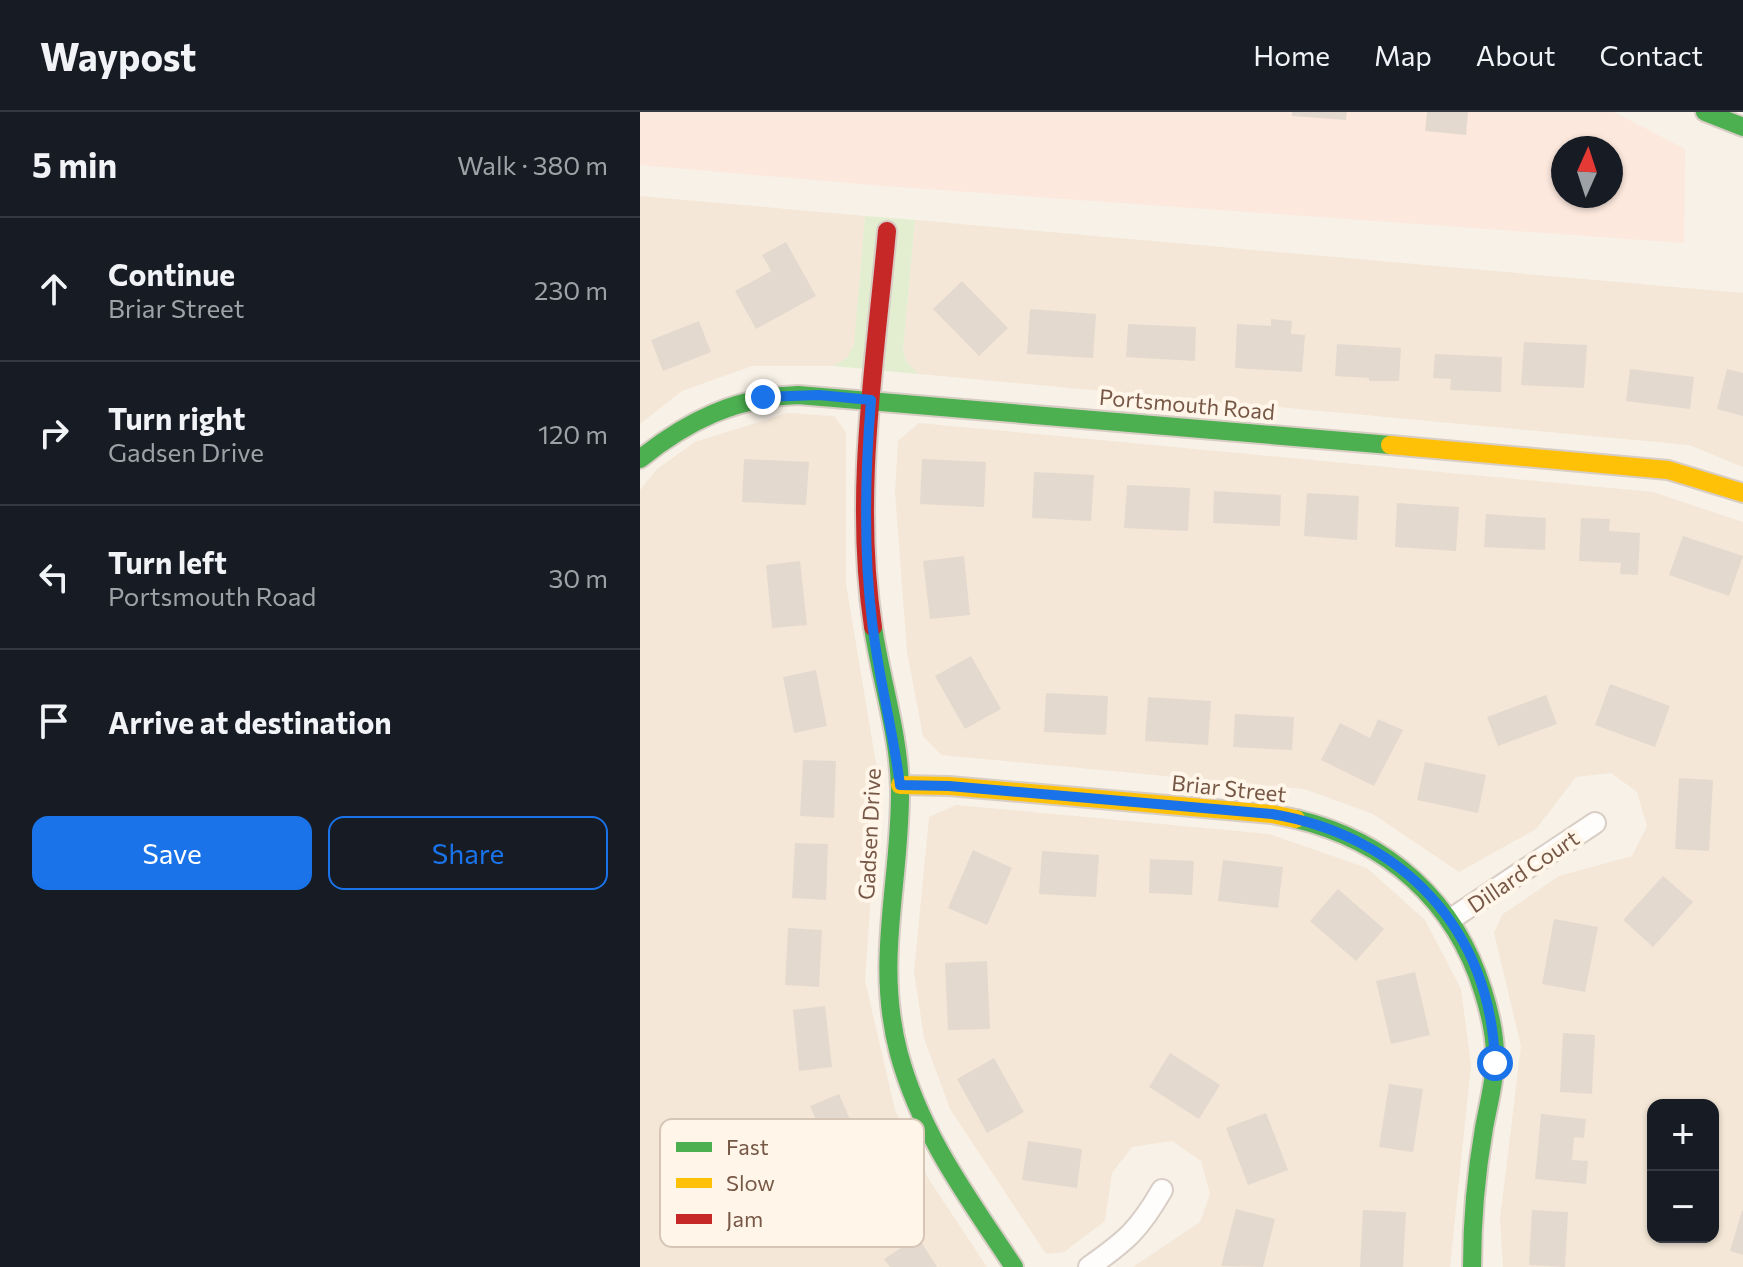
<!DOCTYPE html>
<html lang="en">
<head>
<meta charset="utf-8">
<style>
  :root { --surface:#171b24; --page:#242831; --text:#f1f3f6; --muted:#9ea1a6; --line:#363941; --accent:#1a73e8 }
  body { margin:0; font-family:Commissioner,sans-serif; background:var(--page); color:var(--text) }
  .controls { position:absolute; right:24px; bottom:24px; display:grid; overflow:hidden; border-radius:16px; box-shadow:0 2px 6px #0004 }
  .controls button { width:72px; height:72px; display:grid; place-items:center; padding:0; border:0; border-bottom:2px solid var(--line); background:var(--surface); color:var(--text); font:40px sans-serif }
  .compass { position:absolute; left:911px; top:24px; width:72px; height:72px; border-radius:50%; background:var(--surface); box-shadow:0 2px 6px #0004; rotate:3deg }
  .stop { position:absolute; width:24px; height:24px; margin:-18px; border:6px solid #1a73e8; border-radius:50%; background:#fff }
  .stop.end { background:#1a73e8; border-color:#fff; box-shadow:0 2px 8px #0008 }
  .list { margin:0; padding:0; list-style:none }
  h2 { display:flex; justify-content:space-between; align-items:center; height:104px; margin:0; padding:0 32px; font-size:34px }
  h2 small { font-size:26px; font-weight:400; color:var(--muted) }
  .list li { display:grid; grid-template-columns:52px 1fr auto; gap:24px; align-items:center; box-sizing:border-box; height:144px; padding:0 32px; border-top:2px solid var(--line) }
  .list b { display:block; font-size:30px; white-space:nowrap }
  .list p { margin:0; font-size:26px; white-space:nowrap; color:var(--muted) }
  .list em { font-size:26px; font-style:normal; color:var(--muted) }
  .actions { display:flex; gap:16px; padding:24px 32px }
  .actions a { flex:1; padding:18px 0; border:2px solid var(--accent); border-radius:16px; text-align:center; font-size:28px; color:var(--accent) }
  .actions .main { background:var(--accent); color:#fff }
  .icon { flex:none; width:44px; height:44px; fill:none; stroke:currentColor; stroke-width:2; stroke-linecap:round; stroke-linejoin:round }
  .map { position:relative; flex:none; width:1103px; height:1155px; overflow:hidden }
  header { display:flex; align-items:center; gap:48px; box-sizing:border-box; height:112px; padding:0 40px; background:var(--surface); border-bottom:2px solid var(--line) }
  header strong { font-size:38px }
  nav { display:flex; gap:44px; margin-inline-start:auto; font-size:28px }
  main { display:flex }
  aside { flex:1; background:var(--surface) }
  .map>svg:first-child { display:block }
  .residential { fill:#f4e7d7; fill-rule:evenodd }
  .commercial { fill:#fce8dd; fill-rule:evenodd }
  .green { fill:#e3eed1 }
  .building { fill:#e4d9cf }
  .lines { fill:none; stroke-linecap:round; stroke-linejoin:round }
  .street-casing { stroke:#d9cec5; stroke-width:24 }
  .fast-casing { stroke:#d8cdc4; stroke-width:22 }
  .slow-casing { stroke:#d8cdc4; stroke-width:22 }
  .jam-casing { stroke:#d8cdc4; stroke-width:22 }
  .street { stroke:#fefdfb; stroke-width:20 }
  .fast { stroke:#4caf50; stroke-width:18 }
  .slow { stroke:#ffc107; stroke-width:18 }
  .jam { stroke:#c62828; stroke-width:18 }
  .route { stroke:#1a73e8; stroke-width:10 }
  .labels { text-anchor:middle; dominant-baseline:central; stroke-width:8; stroke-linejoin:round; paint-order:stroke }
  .street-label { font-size:22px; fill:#775746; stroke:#fff6e9 }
  .key { fill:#fff6e9; stroke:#d6c6b8; stroke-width:2 }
  .key-label { font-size:22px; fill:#775746 }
</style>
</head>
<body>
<header>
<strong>Waypost</strong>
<nav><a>Home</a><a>Map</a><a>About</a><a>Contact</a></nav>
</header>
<main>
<aside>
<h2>5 min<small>Walk · 380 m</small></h2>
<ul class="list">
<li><svg class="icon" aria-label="ahead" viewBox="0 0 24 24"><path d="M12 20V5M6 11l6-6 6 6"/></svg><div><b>Continue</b><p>Briar Street</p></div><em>230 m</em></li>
<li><svg class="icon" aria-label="right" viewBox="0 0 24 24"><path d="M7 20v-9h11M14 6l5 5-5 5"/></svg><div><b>Turn right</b><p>Gadsen Drive</p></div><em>120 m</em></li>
<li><svg class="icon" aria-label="left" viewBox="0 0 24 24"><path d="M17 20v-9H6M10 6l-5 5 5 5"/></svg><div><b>Turn left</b><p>Portsmouth Road</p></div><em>30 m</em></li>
<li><svg class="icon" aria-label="arrive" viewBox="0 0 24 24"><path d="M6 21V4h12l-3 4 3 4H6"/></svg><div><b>Arrive at destination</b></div></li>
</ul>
<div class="actions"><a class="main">Save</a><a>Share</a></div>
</aside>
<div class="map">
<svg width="1103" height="1155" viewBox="0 0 1103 1155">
  <rect width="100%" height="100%" fill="#f8f1e7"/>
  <!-- residential -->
  <path class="residential" d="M0,84l225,20 -10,124 -4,12 -6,8 -12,6h-81l-70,25 -42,33z
    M275,108l828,73v174l-54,-22 -770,-71 -13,-13 -3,-13z
    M147,301l47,3 12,16v152l33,197 -14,199 30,130 33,68 59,89h-347v-777l17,-21 38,-27z
    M279,311l734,69 90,30v745h-240l-3,-48 21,-173 -27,-113 9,-19 56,-38 73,-20 15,-30 -10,-34 -26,-19 -35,4 -40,52 -77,43 -86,-58 -69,-25 -363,-34 -18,-19 -16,-84 -12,-160 3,-51zM1013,993h60v132h-60z
    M316,693l313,29 98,34 58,52 36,69 10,76 -21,202h-317l67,-45 10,-28 -9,-33 -29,-20 -40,6 -20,26 -7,48 -41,31 -18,2 -96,-145 -26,-71 -10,-66 15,-155z"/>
  <!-- commercial -->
  <path class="commercial" d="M0,0h974l71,37 -1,94 -800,-57 -244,-21zM923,36h48v48h-48z"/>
  <!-- green -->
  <path class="green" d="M225,104l50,4 -12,130 3,11 13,13 -86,-8 14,-8 7,-13z"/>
  <!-- building -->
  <path class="building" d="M652,0h55l-1,8 -54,-4z
    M787,0h41l-2,23 -41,-4z
    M146,130l30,54 -60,33 -21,-38 36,-20 -9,-16z
    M322,169l46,47 -29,28 -46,-47z
    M390,197l66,5 -3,44 -66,-4z
    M631,207l21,2 -1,13 14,1 -3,37 -67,-4 2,-44 34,2z
    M59,209l12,31 -48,19 -12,-31z
    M488,212l68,3 -1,34 -69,-4z
    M884,230l63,3 -3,43 -63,-3z
    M697,232l64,4 -2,33h-30v-3l-34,-2z
    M795,242l67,3 -1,35 -51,-2 1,-11 -18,-1z
    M990,257l64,8 -4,32 -64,-8z
    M1087,257l16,4v43l-26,-7z
    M104,347l65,3 -3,43 -64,-3z
    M282,347l64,3 -2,45 -64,-3z
    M394,360l60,3 -3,46 -59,-3z
    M487,373l63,3 -2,43 -64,-3z
    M574,379l67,4 -1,31 -67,-3z
    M667,381l52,3 -2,44 -53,-4z
    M757,391l62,4 -3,44 -61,-4z
    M846,402l60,4 -1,32 -61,-3z
    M941,406l29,1 -1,12 31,2 -2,42 -18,-1 1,-11 -42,-2z
    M1043,424l60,20 -14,40 -60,-21z
    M324,444l6,59 -40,4 -7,-58z
    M160,449l7,64 -35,3 -6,-63z
    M331,544l30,53 -36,20 -30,-53z
    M176,558l11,56 -33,7 -11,-56z
    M970,572l60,22 -15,41 -60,-22z
    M406,581l62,3 -2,39 -62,-3z
    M906,583l11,29 -59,22 -11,-29z
    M508,585l63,4 -3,44 -63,-4z
    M595,602l59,3 -2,33 -59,-3z
    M738,607l25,11 -29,56 -53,-26 19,-37 30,15z
    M163,648l33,1 -2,57 -34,-2z
    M785,650l61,13 -8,38 -61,-13z
    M1039,666l34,2 -4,71 -34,-2z
    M155,731l33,1 -2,56 -34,-2z
    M333,738l39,18 -25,57 -39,-17z
    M402,739l57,4 -3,42 -57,-3z
    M510,747l44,2 -2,34 -43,-2z
    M583,748l60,7 -5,41 -60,-7z
    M1023,764l30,26 -40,45 -30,-27z
    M698,777l46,40 -28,32 -46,-40z
    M914,807l44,8 -13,65 -43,-8z
    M148,816l34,2 -3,57 -34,-2z
    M347,849l3,68 -42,1 -3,-67z
    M775,860l15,63 -39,9 -15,-63z
    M185,894l7,61 -33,4 -6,-61z
    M923,921l32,2 -3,59 -32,-2z
    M530,941l50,32 -21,34 -50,-32z
    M354,946l30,54 -37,21 -30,-54z
    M749,972l34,5 -10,63 -34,-5z
    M199,982l17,39 -29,13 -17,-40z
    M626,1001l22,57 -40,15 -22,-57z
    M901,1002l45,5 -2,19 -10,-1 -2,23 16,1 -2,23 -51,-5z
    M388,1029l54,8 -5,39 -55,-8z
    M596,1097l39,10 -12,48 -42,-1z
    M723,1098l43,2 -3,55h-43z
    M892,1098l36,2 -3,55 -36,-2z
    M1102,1099h1v44l-13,-4z
    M278,1125l19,30h-47l-6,-8z"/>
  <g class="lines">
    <!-- street casing -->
    <g class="street-casing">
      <path id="street" d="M811,807l144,-96
        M449,1155c37,-26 50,-37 73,-77"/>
    </g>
    <!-- fast casing -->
    <g class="fast-casing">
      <path id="fast" d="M1065,0l38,15
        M0,347c47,-38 96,-62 158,-64l592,50
        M233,515c8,54 26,107 27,162 1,92 -26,172 -1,265 22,81 70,145 115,213
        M656,707c92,22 159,82 187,172 7,22 13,48 12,71 -1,23 -7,44 -11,66 -8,46 -12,92 -12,139"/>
    </g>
    <!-- slow casing -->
    <g class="slow-casing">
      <path id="slow" d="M750,333l278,25 75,23
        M260,673l49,1 323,28 24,5"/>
    </g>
    <!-- jam casing -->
    <g class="jam-casing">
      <path id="jam" d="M233,515c-20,-132 2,-264 14,-396"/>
    </g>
    <!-- street -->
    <use href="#street" class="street"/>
    <!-- fast -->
    <use href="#fast" class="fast"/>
    <!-- slow -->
    <use href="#slow" class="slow"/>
    <!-- jam -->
    <use href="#jam" class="jam"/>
  </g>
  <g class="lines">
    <!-- route -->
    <path class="route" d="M123,285l56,-2 52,5c-6,74 -8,147 1,221 6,55 21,109 28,164l49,1 323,28c130,22 219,115 223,249"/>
  </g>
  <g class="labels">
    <!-- street labels -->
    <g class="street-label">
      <text transform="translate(547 292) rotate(5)">Portsmouth Road</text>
      <text transform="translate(589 676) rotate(6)">Briar Street</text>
      <text transform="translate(229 722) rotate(-87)">Gadsen Drive</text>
      <text transform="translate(883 759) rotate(-34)">Dillard Court</text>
    </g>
  </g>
  <!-- legend -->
  <rect x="20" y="1007" width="264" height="128" rx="12" class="key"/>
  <rect x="36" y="1030" width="36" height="10" fill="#4caf50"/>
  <rect x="36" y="1066" width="36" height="10" fill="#ffc107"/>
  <rect x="36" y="1102" width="36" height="10" fill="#c62828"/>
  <g class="key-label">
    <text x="86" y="1043">Fast</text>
    <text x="86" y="1079">Slow</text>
    <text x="86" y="1115">Jam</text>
  </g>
</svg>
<div class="controls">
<button>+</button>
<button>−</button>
</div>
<svg class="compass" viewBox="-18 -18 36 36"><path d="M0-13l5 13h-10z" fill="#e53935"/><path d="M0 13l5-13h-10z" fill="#9ea1a6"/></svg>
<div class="stop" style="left:855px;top:951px"></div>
<div class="stop end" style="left:123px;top:285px"></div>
</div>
</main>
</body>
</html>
